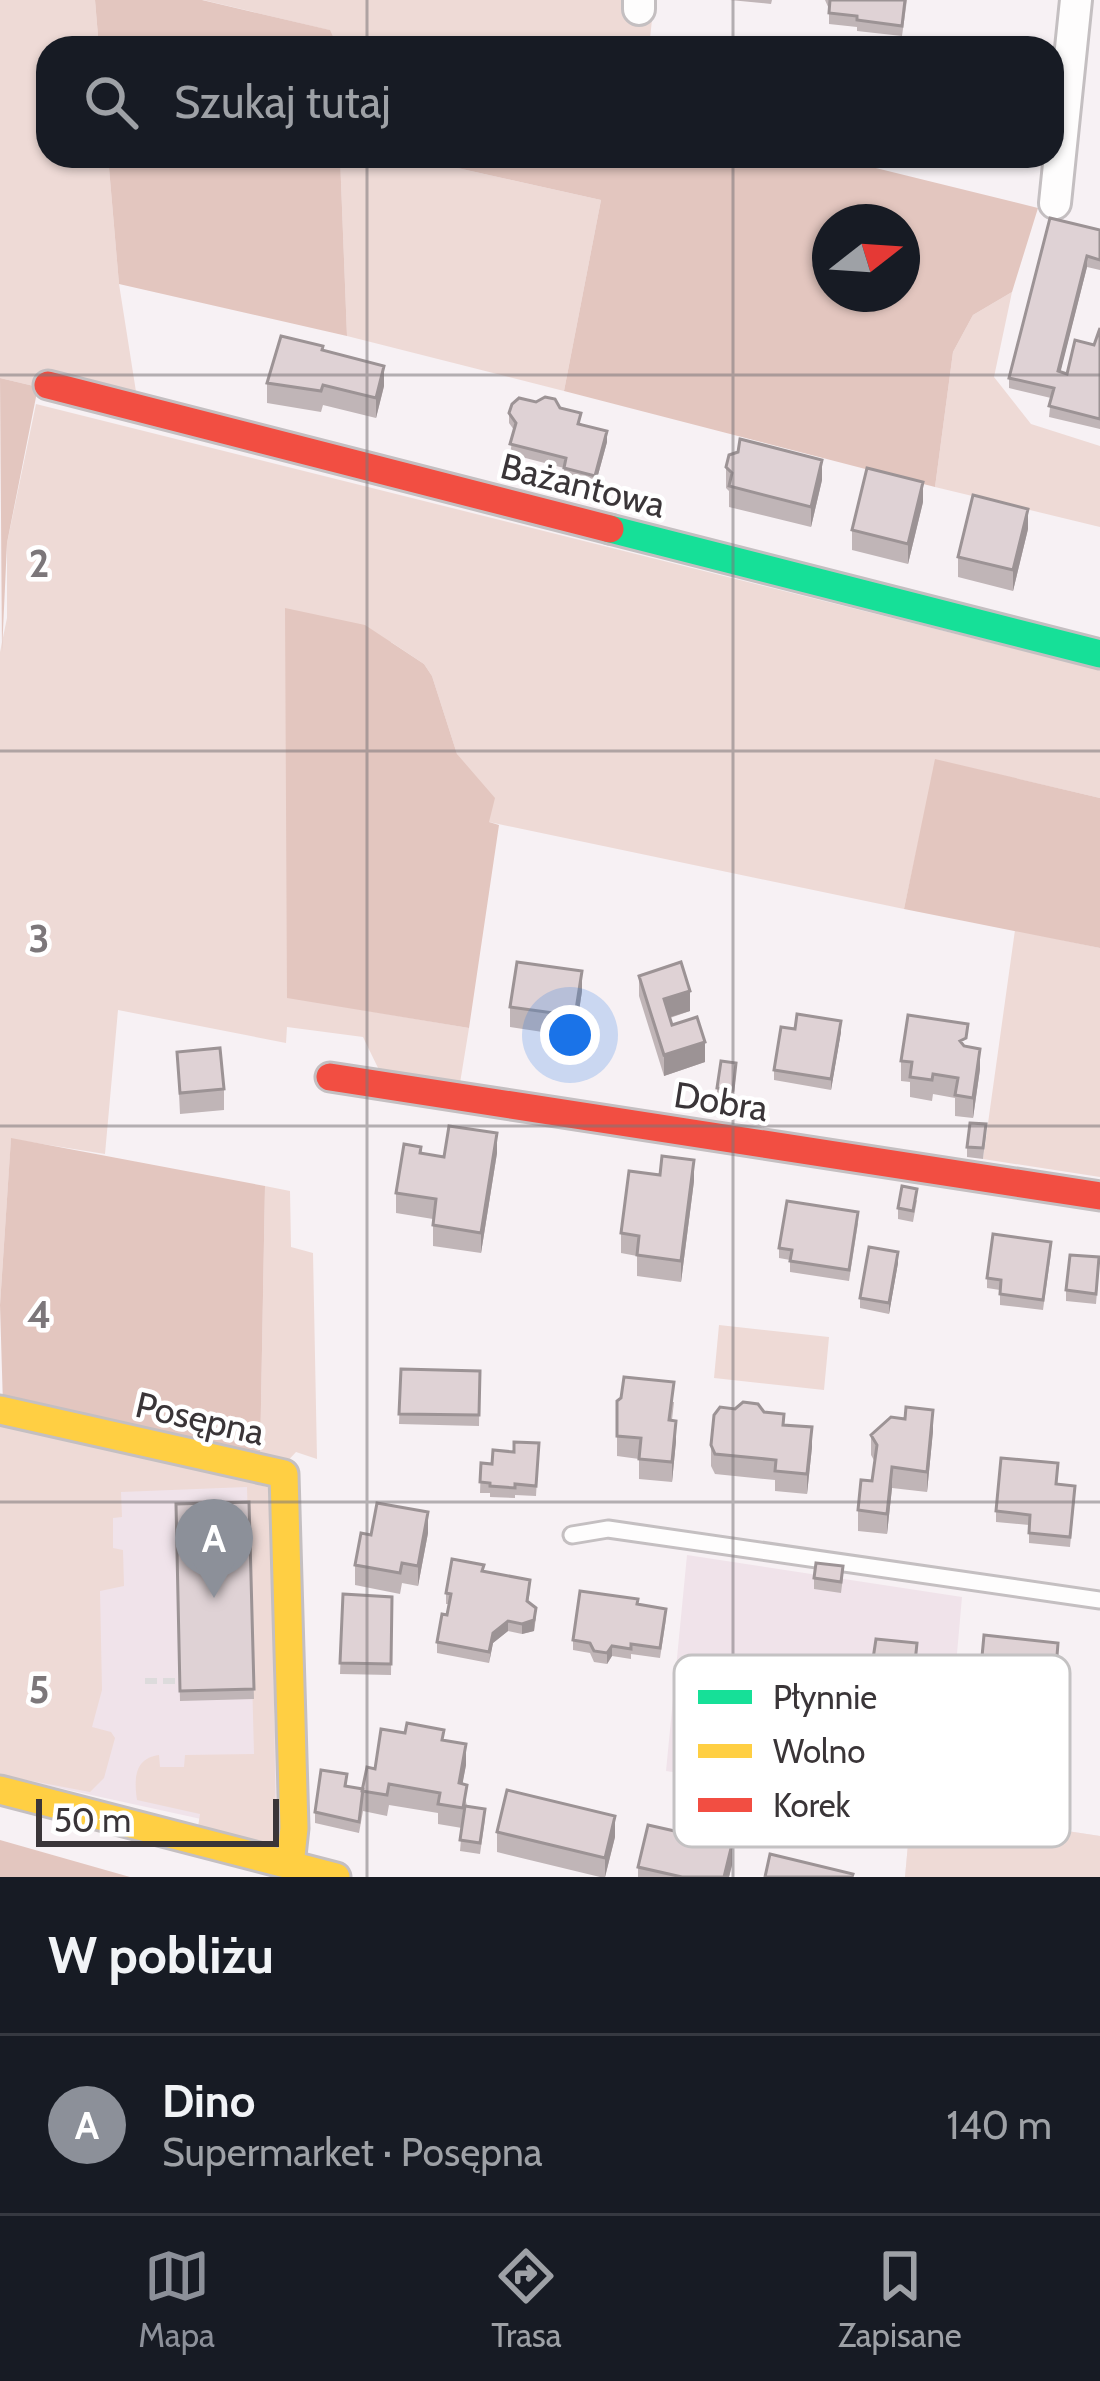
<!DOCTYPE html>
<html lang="pl">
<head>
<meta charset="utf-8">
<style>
  :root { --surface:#171b24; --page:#242831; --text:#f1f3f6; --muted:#9ea1a6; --line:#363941; --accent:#8c9099 }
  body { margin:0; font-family:Cabin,sans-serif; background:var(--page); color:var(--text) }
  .compass { position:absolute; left:812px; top:204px; width:108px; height:108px; border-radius:50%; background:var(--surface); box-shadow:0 3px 9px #0004; rotate:73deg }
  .scale { position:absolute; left:36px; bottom:30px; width:243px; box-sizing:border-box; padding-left:12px; border:6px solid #3a3538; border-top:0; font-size:33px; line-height:42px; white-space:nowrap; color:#3a3538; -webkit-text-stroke:9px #fff; paint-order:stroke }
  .you { position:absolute; left:570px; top:1035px; width:42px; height:42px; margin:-30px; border:9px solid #fff; border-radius:50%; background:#1a73e8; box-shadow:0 0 0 18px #1a73e833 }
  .badge { display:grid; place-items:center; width:78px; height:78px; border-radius:50%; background:var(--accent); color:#fff; font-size:39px; font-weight:700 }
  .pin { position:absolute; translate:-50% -99px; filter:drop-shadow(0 3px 6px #0008) }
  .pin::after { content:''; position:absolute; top:63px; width:42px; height:36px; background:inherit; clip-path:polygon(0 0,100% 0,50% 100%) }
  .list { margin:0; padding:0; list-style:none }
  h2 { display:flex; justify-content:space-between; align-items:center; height:156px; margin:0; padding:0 48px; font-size:51px }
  h2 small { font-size:39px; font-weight:400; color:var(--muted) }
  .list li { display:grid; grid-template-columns:78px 1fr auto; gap:36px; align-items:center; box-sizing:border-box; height:180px; padding:0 48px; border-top:3px solid var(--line) }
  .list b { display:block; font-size:45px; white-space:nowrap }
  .list p { margin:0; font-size:39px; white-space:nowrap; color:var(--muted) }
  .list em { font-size:39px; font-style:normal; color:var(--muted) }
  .icon { flex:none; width:66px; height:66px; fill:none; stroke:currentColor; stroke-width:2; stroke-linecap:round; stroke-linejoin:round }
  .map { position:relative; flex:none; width:1100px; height:1877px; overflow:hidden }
  .search { position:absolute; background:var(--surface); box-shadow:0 3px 9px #0004; left:36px; right:36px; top:36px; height:132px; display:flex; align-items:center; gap:30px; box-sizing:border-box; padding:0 42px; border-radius:36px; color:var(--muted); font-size:45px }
  .sheet { height:336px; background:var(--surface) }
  nav { display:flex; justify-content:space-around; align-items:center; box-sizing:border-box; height:168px; border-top:3px solid var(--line); background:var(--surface); font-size:33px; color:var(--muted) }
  nav a { display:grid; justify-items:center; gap:6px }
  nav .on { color:var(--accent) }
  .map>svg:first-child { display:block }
  .built { fill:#f0e3ea }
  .green { fill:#eedad6 }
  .forest { fill:#e3c6bf; fill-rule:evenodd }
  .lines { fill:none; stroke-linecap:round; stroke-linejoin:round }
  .lane-casing { stroke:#c4bfc1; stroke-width:21 }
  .street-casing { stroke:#c4bfc1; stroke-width:36 }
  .fast-casing { stroke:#c4bfc1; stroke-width:33 }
  .slow-casing { stroke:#c4bfc1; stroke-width:33 }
  .jam-casing { stroke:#c4bfc1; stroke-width:33 }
  .path { stroke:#dddbdc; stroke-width:6; stroke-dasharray:12 6; stroke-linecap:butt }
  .lane { stroke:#fefdfd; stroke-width:15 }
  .street { stroke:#fefdfd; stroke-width:30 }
  .fast { stroke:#16e098; stroke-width:27 }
  .slow { stroke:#ffcf43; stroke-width:27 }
  .jam { stroke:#f24e42; stroke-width:27 }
  .wall { fill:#c0b5b7 }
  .shaded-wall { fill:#9c9395 }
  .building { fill:#dfd2d5; stroke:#9c9395; stroke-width:3 }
  .grid { fill:none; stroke:#7c777a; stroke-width:3; stroke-opacity:0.55 }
  .labels { text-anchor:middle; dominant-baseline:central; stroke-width:9; stroke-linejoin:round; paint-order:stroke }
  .street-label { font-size:36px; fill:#3a3538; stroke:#fff }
  .key { fill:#fff; stroke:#c4c2c3; stroke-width:3 }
  .key-label { font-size:33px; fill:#3a3538 }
  .grid-label { font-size:39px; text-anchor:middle; font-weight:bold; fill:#7c777a; stroke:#fff; stroke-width:9; stroke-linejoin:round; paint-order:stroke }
</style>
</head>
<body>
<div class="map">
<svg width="1100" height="1877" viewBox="0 0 1100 1877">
  <rect width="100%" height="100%" fill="#f7f1f4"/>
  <!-- built -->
  <path class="built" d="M0,1421l256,54 27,362 -283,-62z
    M687,1555l275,42 -19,215 157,24v41h-195l4,-44 20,-23 -263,-39z"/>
  <!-- green -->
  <path class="green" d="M0,0h95l4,48h-51v108h60l11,128 18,114 -99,-11 -38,-9z
    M203,0h422l28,10 -4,38h-311l-9,-18z
    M340,156h64l197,44 -37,191 -217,-55z
    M1012,292l-18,85 37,47 69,22v81l-165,-40 18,-135 20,-37z
    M36,404l1064,266v128l-164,-38 -32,149 -415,-87 -32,-68 -25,-78 -8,-12 -33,-22 -104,355 182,31 -9,55 -80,-11 -17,-35 -76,-10 -1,16 -168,-33 -13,144 -94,-15 -11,166v-653l7,-34v-75z
    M1015,930l85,18v229l-117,-18z
    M265,1186l25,5 1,56 22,6 4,206 -21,-7 -12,13 -24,-6z
    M719,1325l110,12 -5,53 -110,-12z
    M0,1421l271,67 5,359 -78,-20 2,-13 -63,-14c-3,-20 -3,-42 22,-45l1,12h24l1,-12 69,-1 -7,-267 -126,5 1,25 -9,1v30l10,2 1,36 -24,5 2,99 -10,37 19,5 4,6 -11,40 -14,14 -90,-17z
    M930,1810l170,26v41h-195l4,-44z"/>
  <!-- forest -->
  <path class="forest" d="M95,0h107l128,30 8,18h-239z
    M108,156h232l7,180 -228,-52z
    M404,156h196l38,8 1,-8h188l211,52 -26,84 -39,23 -20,37 -18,135 -371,-96 37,-191zM830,222h72v72h-72z
    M0,378l38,9 -31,156 -5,109z
    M285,608l80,17 59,39 8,12 25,78 38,44 -6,24 10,3 -30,203 -182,-30z
    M935,759l165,39v150l-196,-39z
    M11,1138l254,48 -5,273 -257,-54 -3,-100z
    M0,1840l130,37h-130z"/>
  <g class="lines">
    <!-- lane casing -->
    <g class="lane-casing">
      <path id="lane" d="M572,1535l36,-6 492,71"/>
    </g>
    <!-- street casing -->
    <g class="street-casing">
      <path id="street" d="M639,9v-9
        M1055,203l21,-203"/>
    </g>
    <!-- fast casing -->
    <g class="fast-casing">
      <path id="fast" d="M610,529l490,125"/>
    </g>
    <!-- slow casing -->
    <g class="slow-casing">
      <path id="slow" d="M0,1410l284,64 10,354 -4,37
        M0,1790l336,87"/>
    </g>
    <!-- jam casing -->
    <g class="jam-casing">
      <path id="jam" d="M48,385l562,144
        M330,1077l770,119"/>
    </g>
    <!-- path -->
    <path class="path" d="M145,1681h35"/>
    <!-- lane -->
    <use href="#lane" class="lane"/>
    <!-- street -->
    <use href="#street" class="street"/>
    <!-- fast -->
    <use href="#fast" class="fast"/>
    <!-- slow -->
    <use href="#slow" class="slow"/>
    <!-- jam -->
    <use href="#jam" class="jam"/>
  </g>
  <!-- wall -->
  <path class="wall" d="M730,0h42l-1,4z
    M825,0h82l-5,36 -45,-5v-4l-28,-3v-15z
    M992,156h33l-1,7 -32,-3z
    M1100,230v40l-13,-3 -27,105 7,2 27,-29 6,-17v101l-51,-12 2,-19 -42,-10v-10z
    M323,351l61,35 -8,32 -53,-13 -2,7 -54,-9v-20z
    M560,408l47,34 -12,44 -31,-7v-11l-54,-14 4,-24 -5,-7v-10z
    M726,467l96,13 -11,47 -82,-20v-16l-3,-3z
    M923,502l-15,62 -56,-14v-20z
    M1028,529l-15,62 -55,-14v-20z
    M639,976l51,35 -20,7 2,7 33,37 -41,14 -25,-80z
    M582,991l-7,46 -65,-10v-20z
    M795,1029l46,3 -10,58 -57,-10v-10z
    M967,1047l13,22 -7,49 -18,-2v-18l-22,-4 -1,7 -22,-4v-15l-9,-1v-20z
    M177,1052l47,37v21l-44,4z
    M736,1073l-3,27 -16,-2v-10z
    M986,1134l-3,25 -16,-2v-10z
    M421,1153l23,4 53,-4 -16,100 -48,-7v-27l-37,-6v-20z
    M694,1181l-13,101 -44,-6v-20l-16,-3v-20z
    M917,1200l-4,22 -15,-3v-11z
    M858,1223l-9,58 -59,-9v-12l-11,-2v-10z
    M1051,1253l-8,57 -43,-5v-15l-13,-2v-10z
    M898,1263l-9,51 -29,-6v-10z
    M1099,1268l-3,36 -30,-3v-11z
    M401,1369l79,2 -1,55 -80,-2z
    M617,1401l57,1 -2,18 4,21 -4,41 -33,-3v-20l-22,-3z
    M764,1412l48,35 -5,47 -32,-3v-11l-60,-6 -4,-8v-21z
    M933,1431l-6,61 -35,-4 -5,46 -29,-3v-21l14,-29 3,-19 -4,-7v-20z
    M539,1443l-3,53 -21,-1v3l-25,-1v-4h-10l1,-30 11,1 22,-12z
    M1057,1484l18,12 -5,51 -41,-4v-18l-33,-3v-11z
    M249,1502l5,197 -74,2 -4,-197z
    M428,1533l-10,53 -16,-3 -2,11 -45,-9v-20l16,-30z
    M484,1571l46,20 -2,11 8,16 -2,13 -12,3 -14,-3 -15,12 -4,20 -52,-10v-11l12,-38h-3v-11z
    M843,1577l-2,16 -27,-4v-11z
    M343,1594l49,3 -1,78 -51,-1z
    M637,1604l29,15 -6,39 -29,-4v5l-19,-3 -5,8 -13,-2 -4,-9 -17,-3v-10z
    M917,1653l-4,39 -1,88 -52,-4 2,-33 -11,-6v-10l16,-28z
    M1058,1664l-3,38 -17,-2 -2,14 -57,-5v-20z
    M444,1741l22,24 -4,19 5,22 18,13 -5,35 -20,-3 2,-23 -24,-4v-11l-49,-8 -2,11 -24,-5 -4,22 -44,-10v-11l31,-26 17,3 12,-20z
    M1067,1761l-4,34 -27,-3v-10z
    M497,1832l118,5 -10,40h-5l-103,-25z
    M732,1865l-3,12h-91v-10z"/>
  <!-- shaded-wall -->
  <path class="shaded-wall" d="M1087,256v11l-29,115v-11z
    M384,366v20l-8,32v-20z
    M607,431v11l-12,44v-10z
    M822,460v20l-11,47v-20z
    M923,482v20l-15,62v-20z
    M1028,509v20l-15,62v-21z
    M582,971v20l-7,46v-21z
    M690,991v20l-26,8v-20z
    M841,1021v11l-10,58v-11z
    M705,1042v20l-41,14v-21z
    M980,1049v20l-7,49v-20z
    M497,1133v20l-16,100v-20z
    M694,1160v21l-13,101v-21z
    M898,1252v11l-9,51v-11z
    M933,1410v21l-6,61v-20z
    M676,1421v20l-4,41v-20z
    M812,1427v20l-5,47v-20z
    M892,1467v21l-5,46v-20z
    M428,1512v21l-10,53v-20z
    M536,1608l-2,23 -12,3v-10z
    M508,1621v10l-15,12 -4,20 4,-30z
    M612,1646v10l-5,8v-11z
    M466,1744v21l-7,38v-20z
    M615,1816v21l-10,40v-19z
    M732,1844v21l-3,12h-5z"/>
  <!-- building -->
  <path class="building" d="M830,0h75l-3,26 -45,-6v-4l-28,-3z
    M1050,218l50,12v30l-13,-4 -29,115 9,3 8,-34 19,5 6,-17v91l-51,-13 5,-18 -45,-10z
    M281,336l42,10 -1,4 62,16 -8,32 -53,-13 -2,6 -54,-8z
    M545,397l10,2 5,9 21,5 -3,11 29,7 -12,45 -31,-8 2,-10 -56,-14 6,-21 -7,-10 3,-9 7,-6 17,4z
    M740,439l82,21 -11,47 -82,-21 3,-13 -6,-6 3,-12 9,-3z
    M867,468l56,14 -15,62 -56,-14z
    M973,495l55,14 -15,61 -55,-13z
    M517,962l65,9 -7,45 -65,-9z
    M681,962l9,29 -26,8 8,26 25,-8 8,25 -41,13 -25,-79z
    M797,1014l44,7 -10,58 -57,-9 7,-43 14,2z
    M908,1015l60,9 -2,14 -6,3 4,5 16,3 -7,49 -18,-3 3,-17 -25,-4 -1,6 -22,-3 2,-15 -11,-1z
    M220,1048l4,41 -44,4 -3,-41z
    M721,1061l15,2 -3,27 -16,-2z
    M970,1123l16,1 -3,24 -16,-1z
    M449,1126l48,7 -16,100 -48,-8 3,-26 -40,-6 8,-49 17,3 -1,6 24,4z
    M662,1156l32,4 -13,101 -44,-6 2,-19 -18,-3 8,-62 31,4z
    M902,1186l15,3 -4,22 -15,-3z
    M787,1201l71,11 -9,58 -59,-9 2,-11 -13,-2z
    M993,1234l58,8 -8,58 -43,-6 1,-14 -14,-2z
    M869,1247l29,5 -9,51 -29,-5z
    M1070,1255l29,2 -3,37 -30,-4z
    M401,1369l79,2 -1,44 -80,-1z
    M624,1377l50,5 -5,38 7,1 -4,41 -33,-3 2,-21 -24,-2v-35l4,-3z
    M743,1402l15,2 6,8 20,2 -1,11 29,2 -5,47 -32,-3 1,-11 -61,-6 -4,-9 3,-30 6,-8 15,2z
    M906,1407l27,3 -6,62 -35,-5 -5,47 -29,-4 3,-30 11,1 5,-36 -6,-10 20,-18 14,2z
    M514,1442l25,1 -3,43 -21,-2v4l-25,-2v-3l-10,-1 1,-19 11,1 1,-14 21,2z
    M1001,1458l57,5 -2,21 19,2 -5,51 -41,-4 1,-18 -34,-4z
    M249,1502l5,187 -74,2 -4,-187z
    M377,1503l51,9 -10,54 -16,-3 -2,10 -45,-8 6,-32 10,2z
    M452,1559l32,6 -2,6 48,9 -3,21 9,7 -2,12 -12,4 -14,-3 -15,12 -4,19 -52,-10 5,-28 5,1 4,-21 -5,-1z
    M816,1563l27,3 -2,16 -27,-4z
    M580,1591l58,8 -1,5 29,5 -6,39 -29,-4v5l-19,-3 -5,7 -13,-2 -4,-8 -17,-3z
    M343,1594l49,3 -1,67 -51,-1z
    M984,1635l74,8 -3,38 -17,-1 -2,14 -57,-5z
    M876,1639l41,4 -5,49h7l-7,78 -52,-5 3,-32 -12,-6 3,-25 13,-3z
    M407,1723l37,7 -2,10 24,4 -7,39 8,2 -4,23 -25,-4 2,-11 -51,-9 -2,11 -25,-4 5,-24 8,2 6,-40 24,4z
    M321,1770l26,4 -2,12 18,3 -4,33 -44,-10z
    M507,1790l108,26 -10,42 -108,-26z
    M465,1806l20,3 -5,34 -20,-3z
    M648,1825l84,19 -8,33h-42l-44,-10z
    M770,1854l83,20 -1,3h-87z"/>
  <!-- grid -->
  <path class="grid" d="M367,0v48M733,0v48M367,156v1721M733,156v1721M0,375h1100M0,751h1100M0,1126h1100M0,1502h1100"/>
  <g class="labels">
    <!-- street labels -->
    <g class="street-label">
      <text transform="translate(583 485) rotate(14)">Bażantowa</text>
      <text transform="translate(721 1101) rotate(9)">Dobra</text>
      <text transform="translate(200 1418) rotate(13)">Posępna</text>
    </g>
  </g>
  <!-- legend -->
  <rect x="674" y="1655" width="396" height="192" rx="18" class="key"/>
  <rect x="698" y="1690" width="54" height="14" fill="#16e098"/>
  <rect x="698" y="1744" width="54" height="14" fill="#ffcf43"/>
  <rect x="698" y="1798" width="54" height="14" fill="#f24e42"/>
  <g class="key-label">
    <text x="773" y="1709">Płynnie</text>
    <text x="773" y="1763">Wolno</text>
    <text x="773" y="1817">Korek</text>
  </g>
  <g class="grid-label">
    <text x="39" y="577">2</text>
    <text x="39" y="952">3</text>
    <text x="39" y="1328">4</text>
    <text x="39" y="1703">5</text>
  </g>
</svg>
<svg class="compass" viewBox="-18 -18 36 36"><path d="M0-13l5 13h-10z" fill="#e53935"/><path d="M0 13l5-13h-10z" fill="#9ea1a6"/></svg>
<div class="scale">50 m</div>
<div class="you"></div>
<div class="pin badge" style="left:214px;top:1598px">A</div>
<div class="search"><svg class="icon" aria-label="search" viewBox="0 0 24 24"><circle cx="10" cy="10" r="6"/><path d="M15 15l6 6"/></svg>Szukaj tutaj</div>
</div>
<section class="sheet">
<h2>W pobliżu<small></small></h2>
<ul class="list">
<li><span class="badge">A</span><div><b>Dino</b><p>Supermarket · Posępna</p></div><em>140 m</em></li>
</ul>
</section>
<nav>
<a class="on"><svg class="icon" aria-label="map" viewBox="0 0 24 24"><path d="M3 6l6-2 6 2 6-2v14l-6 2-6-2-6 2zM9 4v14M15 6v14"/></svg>Mapa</a>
<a><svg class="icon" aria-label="directions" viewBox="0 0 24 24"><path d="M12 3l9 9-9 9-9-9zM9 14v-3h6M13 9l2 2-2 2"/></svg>Trasa</a>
<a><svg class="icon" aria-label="saved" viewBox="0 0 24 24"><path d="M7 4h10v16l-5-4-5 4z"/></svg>Zapisane</a>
</nav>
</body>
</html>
